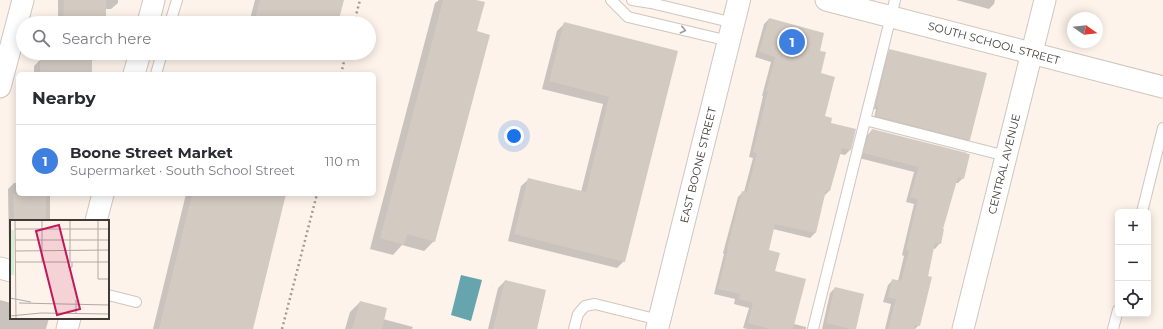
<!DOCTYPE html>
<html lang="en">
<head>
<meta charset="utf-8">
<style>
  :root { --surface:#fff; --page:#f2f2f3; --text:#2b2b33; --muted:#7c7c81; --line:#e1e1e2; --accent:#2d7776 }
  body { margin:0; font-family:Montserrat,sans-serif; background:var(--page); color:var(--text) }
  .controls { position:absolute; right:12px; bottom:12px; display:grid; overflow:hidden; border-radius:6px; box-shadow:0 2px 10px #0003 }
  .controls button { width:36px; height:36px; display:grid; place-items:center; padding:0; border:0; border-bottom:1px solid var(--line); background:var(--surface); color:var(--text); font:20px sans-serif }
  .compass { position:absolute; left:1067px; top:12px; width:36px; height:36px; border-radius:50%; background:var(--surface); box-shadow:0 2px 10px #0003; rotate:104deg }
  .you { position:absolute; left:514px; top:136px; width:14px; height:14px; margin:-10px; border:3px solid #fff; border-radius:50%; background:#1a73e8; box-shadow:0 0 0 6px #1a73e833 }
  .badge { display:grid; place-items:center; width:26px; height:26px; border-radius:50%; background:var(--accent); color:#fff; font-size:13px; font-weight:700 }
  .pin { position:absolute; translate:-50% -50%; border:2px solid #fff; box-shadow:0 1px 4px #0006 }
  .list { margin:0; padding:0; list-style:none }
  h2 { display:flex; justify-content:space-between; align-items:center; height:52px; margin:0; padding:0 16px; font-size:17px }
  h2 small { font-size:13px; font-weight:400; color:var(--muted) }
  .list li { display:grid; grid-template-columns:26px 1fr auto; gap:12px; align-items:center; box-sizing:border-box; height:72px; padding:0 16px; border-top:1px solid var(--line) }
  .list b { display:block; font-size:15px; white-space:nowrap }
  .list p { margin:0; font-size:13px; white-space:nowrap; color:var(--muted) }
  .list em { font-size:13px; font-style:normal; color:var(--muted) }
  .icon { flex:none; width:22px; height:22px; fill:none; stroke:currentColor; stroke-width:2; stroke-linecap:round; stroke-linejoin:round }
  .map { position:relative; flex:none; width:1163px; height:329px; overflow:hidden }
  .search { position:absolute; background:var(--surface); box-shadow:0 2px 10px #0003; left:16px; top:16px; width:360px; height:44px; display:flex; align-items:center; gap:10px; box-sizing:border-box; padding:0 14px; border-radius:22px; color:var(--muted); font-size:15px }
  .panel { position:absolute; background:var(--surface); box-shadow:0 2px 10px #0003; left:16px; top:72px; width:360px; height:124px; border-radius:6px }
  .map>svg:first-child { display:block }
  .water { fill:#66a4ae }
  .shadow { fill:#0003 }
  .building { fill:#d3cac2 }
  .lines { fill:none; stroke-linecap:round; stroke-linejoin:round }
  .lane-casing { stroke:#cfc6be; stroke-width:12 }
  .street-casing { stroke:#cfc6be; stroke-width:23 }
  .secondary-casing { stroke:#cfc6be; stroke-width:24 }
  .path { stroke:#a19a95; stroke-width:2.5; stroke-dasharray:2 3; stroke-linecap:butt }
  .lane { stroke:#fff; stroke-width:10 }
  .street { stroke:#fff; stroke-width:21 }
  .secondary { stroke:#fff; stroke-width:22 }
  .oneway { stroke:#9e9c9b }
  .labels { text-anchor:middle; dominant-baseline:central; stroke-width:3.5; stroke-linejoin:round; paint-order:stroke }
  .street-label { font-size:11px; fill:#3e3a37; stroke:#fff }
  .inset-road { fill:none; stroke:#b1a9a3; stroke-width:1 }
  .view { fill:#c2185b; fill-opacity:0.15; stroke:#c2185b; stroke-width:2 }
  .inset-edge { fill:none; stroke:#3e3a37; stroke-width:2 }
</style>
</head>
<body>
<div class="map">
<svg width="1163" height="329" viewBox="0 0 1163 329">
  <rect width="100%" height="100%" fill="#fdf3eb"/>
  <!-- water -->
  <path class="water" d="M461,275l21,5 -11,41 -20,-6z"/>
  <!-- shadow -->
  <path class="shadow" d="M58,0h60v3l-7,6h-6v14h-59l6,-7h6z
    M255,0h88l-6,23h-88z
    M439,0h33l4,32 -42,209 -10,10 -22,-6 -9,10 -23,-6 65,-246z
    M956,0h39l-1,4 -5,5z
    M769,19l50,32v23l5,43 26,33 -5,5 -5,-1 -11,37 -5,5 -9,37 -5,5 -37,-9 -6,22 7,21 20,52 12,3v2h-59l-4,-1 6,-20 -15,-4 1,-5 -21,-5 10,-40 -1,-1 15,-56 5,-5h1l9,-34 -4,-1 14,-61h-1l9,-34 -16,-5 9,-33z
    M564,24l112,28 -52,209 -7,7 -109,-27 13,-55 8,-7 52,13 22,-88 -61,-15 15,-58z
    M890,51l80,89 -3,2 -93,-24 2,-9h-2l13,-56z
    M46,53h54l-9,1v20h-57v-8l6,-6h6z
    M302,53h26l-5,5z
    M872,130l91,48 -5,5h-3l-13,47 -2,13 -5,6 -2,-1 -14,77 -4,4h-30l6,-25 -8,-2 5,-17 5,-5 5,1 6,-25 -2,-1 12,-51 -8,-2 8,-30 -55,-14 5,-19z
    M18,161v33h32v27h-39v28h-2l-1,-60 6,-6h2v-20z
    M186,194h99l-33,135h-99z
    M505,281l31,48h-48l10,-41z
    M835,288l20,41h-33l8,-36z
    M0,300l11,3v15h38l-3,11h-46z
    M360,302l23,17 30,8 -1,2h-67l5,-17z"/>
  <!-- building -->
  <path class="building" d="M64,0h42v23h-43z
    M260,0h84l-6,23h-84z
    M443,0h33l9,2 -8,29 13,4 -55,207 -28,-8 -3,11 -24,-7z
    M769,18l55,15 -4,18 6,1 -5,21 14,4 -10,39 7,2 -1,5 25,6 -5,21 -9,-2 -12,43 -4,-1 -10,43 -41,-9 -6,26 11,3 -5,18 31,8 -13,50h-23l-22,-6 5,-20 -14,-4 1,-5 -22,-5 10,-40 -1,-1 15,-57 5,1 10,-39 -4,-1 15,-61h-2l9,-34 -16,-5z
    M564,22l114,29 -53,211 -111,-28 14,-56 58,14 23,-95 -60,-16z
    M889,49l98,24 -17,67 -94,-24 2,-9 -2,-1z
    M40,59h52v15h-52z
    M872,129l95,24v1h3l-6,25 -6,-2 -15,52h1l-3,15 -6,-1 -7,33 4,1 -12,49 -5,-1 -1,4h-26l8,-30 -8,-2 4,-18 9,2 8,-30 -3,-1 12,-51 -8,-2 9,-30 -56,-14 6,-20h2z
    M13,194h33v27h-32z
    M192,194h94l-33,135h-94z
    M505,280l41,10 -9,39h-44z
    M835,287l29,7 -8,35h-5l-25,-6z
    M360,301l27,7 -5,21h-30z"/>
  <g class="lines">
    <!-- lane casing -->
    <g class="lane-casing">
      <path id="lane" d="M611,0l17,17 101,24
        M632,0l19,3 83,20
        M170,23l7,-23
        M156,74l6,-21
        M865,120l141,36
        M1142,212l21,-84
        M108,295l28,7
        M574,329l4,-15 7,-8 10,-2 64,16
        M813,329l82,-329
        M1113,329l5,-19"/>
    </g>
    <!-- street casing -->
    <g class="street-casing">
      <path id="street" d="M826,0l337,87
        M148,23l6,-23
        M134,74l6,-21
        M0,87l23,-87
        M96,221l7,-27
        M0,268l11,3
        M67,329l3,-11
        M963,329l82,-329"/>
    </g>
    <!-- secondary casing -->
    <g class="secondary-casing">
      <path id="secondary" d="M657,329l82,-329"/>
    </g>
    <!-- path -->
    <path class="path" d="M354,23l6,-23
      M341,74l5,-21
      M282,329l35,-135"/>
    <!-- lane -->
    <use href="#lane" class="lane"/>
    <!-- street -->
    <use href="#street" class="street"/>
    <!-- secondary -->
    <use href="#secondary" class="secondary"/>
  </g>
  <!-- one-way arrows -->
  <defs><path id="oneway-chevron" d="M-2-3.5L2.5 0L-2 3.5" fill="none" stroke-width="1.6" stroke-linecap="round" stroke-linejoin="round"/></defs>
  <use class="oneway" href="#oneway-chevron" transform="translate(683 30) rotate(13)"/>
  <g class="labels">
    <!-- street labels -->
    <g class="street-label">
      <text transform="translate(994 43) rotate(15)">SOUTH SCHOOL STREET</text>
      <text transform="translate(1004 164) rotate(-76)">CENTRAL AVENUE</text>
      <text transform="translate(698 165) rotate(-76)">EAST BOONE STREET</text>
    </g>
  </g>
  <!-- overview -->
  <g transform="translate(10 220)">
    <rect width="99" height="99" fill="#fdf3eb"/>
    <path d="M0,10h4v45h-4z" fill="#d3f1d0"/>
    <path class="inset-road" d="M5,0l1,99M88,0v59h11M5,9h94M5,20h94M5,31l94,-1M5,42h94M32,42v-42M58,42l1,6 3,-1v-5M60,42v-42M0,78l21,4M9,83l90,2M66,93v-13M0,96l31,-3 68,1"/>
    <path class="view" d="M49,5l21,84 -23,6 -21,-84z"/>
    <rect width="99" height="99" class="inset-edge"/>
  </g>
</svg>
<div class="controls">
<button>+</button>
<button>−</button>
<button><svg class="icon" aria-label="locate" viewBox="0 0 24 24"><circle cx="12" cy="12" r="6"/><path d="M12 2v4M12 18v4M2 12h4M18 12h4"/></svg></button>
</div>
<svg class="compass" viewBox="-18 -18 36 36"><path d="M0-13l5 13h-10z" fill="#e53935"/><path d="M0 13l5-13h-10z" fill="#7c7c81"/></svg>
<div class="you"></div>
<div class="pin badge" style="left:792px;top:42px;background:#3f7fe0">1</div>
<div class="search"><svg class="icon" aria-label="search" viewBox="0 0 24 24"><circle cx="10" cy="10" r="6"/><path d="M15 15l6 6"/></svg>Search here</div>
<section class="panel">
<h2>Nearby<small></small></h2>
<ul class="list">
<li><span class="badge" style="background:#3f7fe0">1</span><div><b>Boone Street Market</b><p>Supermarket · South School Street</p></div><em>110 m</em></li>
</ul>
</section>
</div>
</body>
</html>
